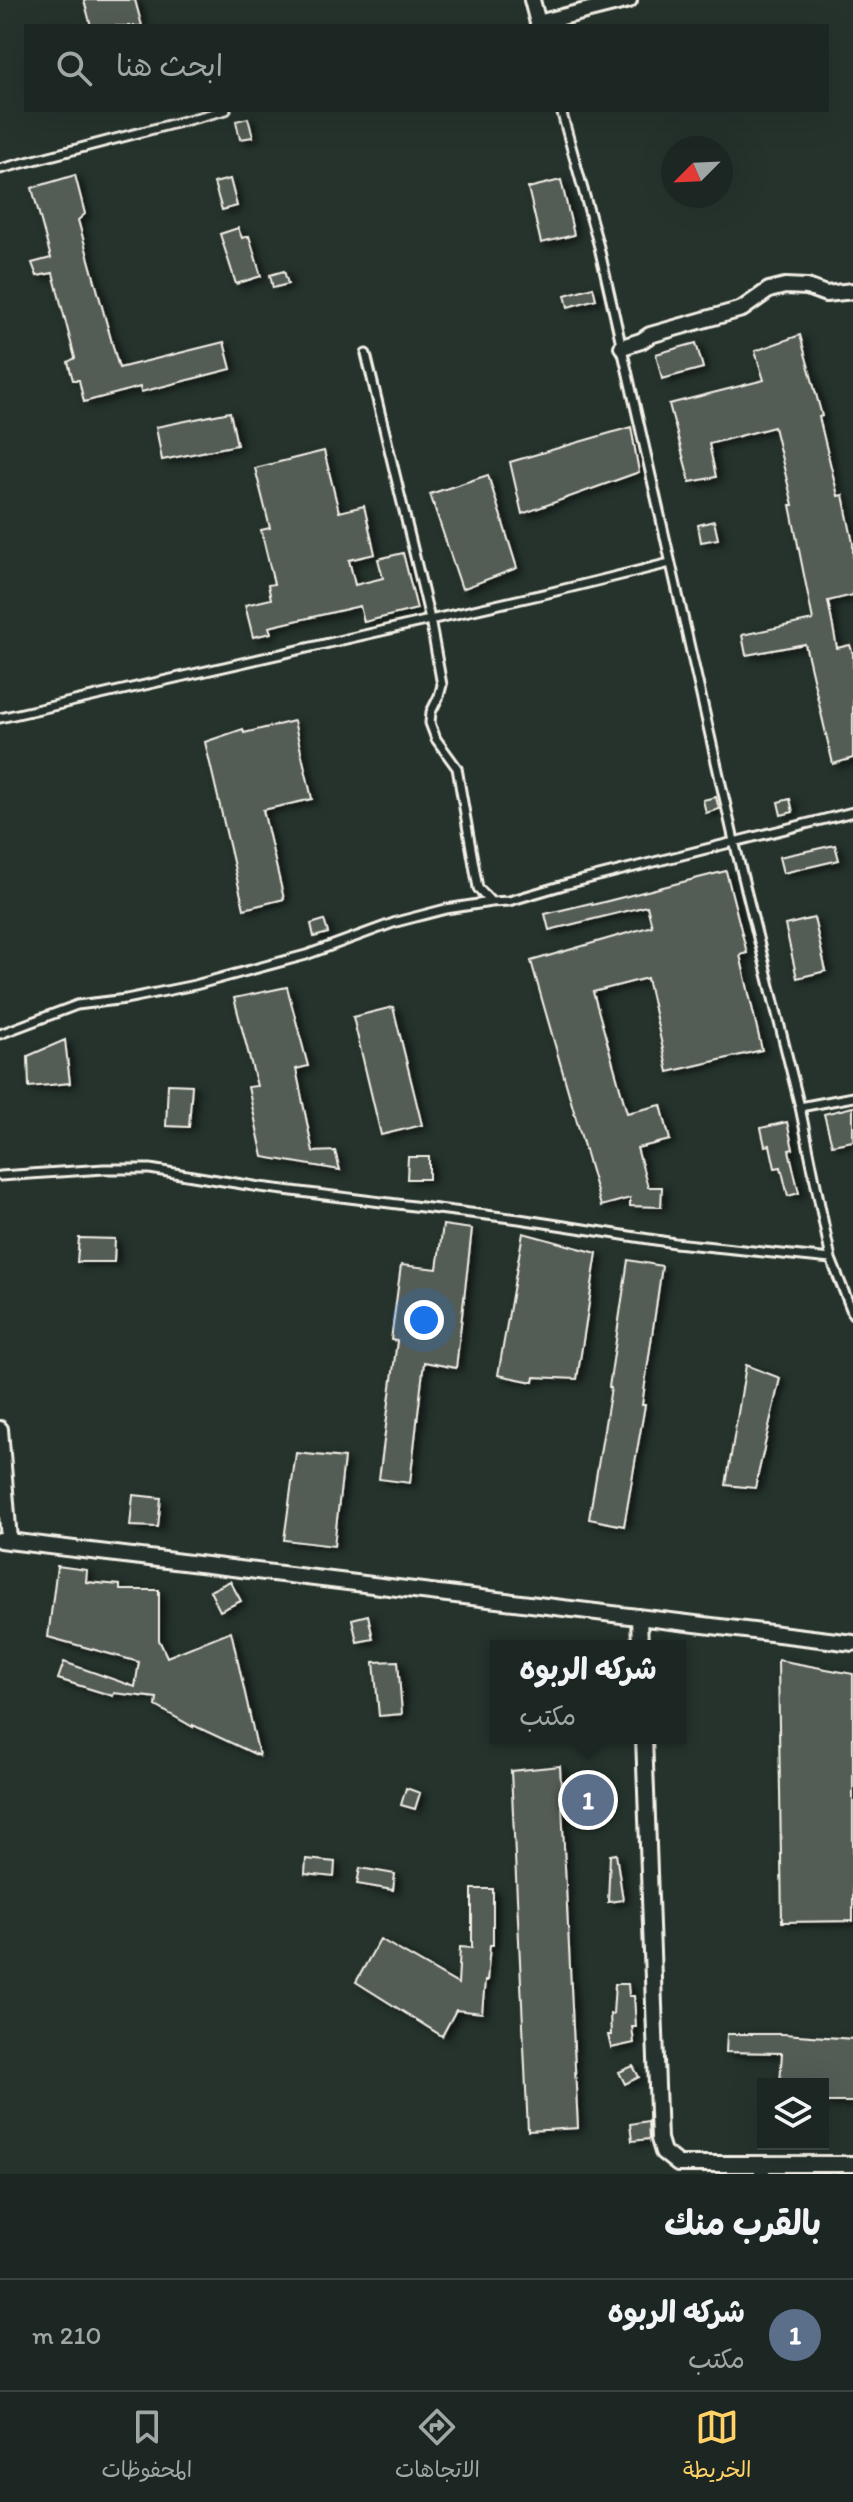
<!DOCTYPE html>
<html lang="ar">
<head>
<meta charset="utf-8">
<style>
  :root { --surface:#1c2622; --page:#252e2a; --text:#f1f3f6; --muted:#a0a5a5; --line:#3a4340; --accent:#ffd166 }
  body { margin:0; font-family:Itim,"Playpen Sans Arabic",sans-serif; background:var(--page); color:var(--text); direction:rtl }
  .controls { position:absolute; right:24px; bottom:24px; display:grid; overflow:hidden; border-radius:0px; box-shadow:0 8px 32px #0002 }
  .controls button { width:72px; height:72px; display:grid; place-items:center; padding:0; border:0; border-bottom:2px solid var(--line); background:var(--surface); color:var(--text); font:40px sans-serif }
  .compass { position:absolute; left:661px; top:136px; width:72px; height:72px; border-radius:50%; background:var(--surface); box-shadow:0 8px 32px #0002; rotate:246deg }
  .you { position:absolute; left:424px; top:1320px; width:28px; height:28px; margin:-20px; border:6px solid #fff; border-radius:50%; background:#1a73e8; box-shadow:0 0 0 12px #1a73e833 }
  .badge { display:grid; place-items:center; width:52px; height:52px; border-radius:50%; background:var(--accent); color:#fff; font-size:26px; font-weight:700 }
  .pin { position:absolute; translate:-50% -50%; border:4px solid #fff; box-shadow:0 2px 8px #0006 }
  .popup { position:absolute; left:490px; top:1640px; width:196px; height:104px; box-sizing:border-box; display:grid; place-content:center; border-radius:0px; background:var(--surface); filter:drop-shadow(0 2px 6px #0005); font-size:26px; white-space:nowrap; color:var(--muted) }
  .popup b { font-size:30px; color:var(--text) }
  .popup::after { content:''; position:absolute; left:50%; top:100%; margin-left:-16px; border:16px solid transparent; border-top-color:var(--surface) }
  .list { margin:0; padding:0; list-style:none }
  h2 { display:flex; justify-content:space-between; align-items:center; height:104px; margin:0; padding:0 32px; font-size:34px }
  h2 small { font-size:26px; font-weight:400; color:var(--muted) }
  .list li { display:grid; grid-template-columns:52px 1fr auto; gap:24px; align-items:center; box-sizing:border-box; height:112px; padding:0 32px; border-top:2px solid var(--line) }
  .list b { display:block; font-size:30px; white-space:nowrap }
  .list p { margin:0; font-size:26px; white-space:nowrap; color:var(--muted) }
  .list em { font-size:26px; font-style:normal; color:var(--muted) }
  .icon { flex:none; width:44px; height:44px; fill:none; stroke:currentColor; stroke-width:2; stroke-linecap:round; stroke-linejoin:round }
  .map { position:relative; flex:none; width:853px; height:2174px; overflow:hidden; direction:ltr }
  .search { position:absolute; background:var(--surface); box-shadow:0 8px 32px #0002; left:24px; right:24px; top:24px; height:88px; display:flex; align-items:center; gap:20px; box-sizing:border-box; padding:0 28px; border-radius:0px; color:var(--muted); font-size:30px }
  .sheet { height:216px; background:var(--surface) }
  nav { display:flex; justify-content:space-around; align-items:center; box-sizing:border-box; height:112px; border-top:2px solid var(--line); background:var(--surface); font-size:22px; color:var(--muted) }
  nav a { display:grid; justify-items:center; gap:4px }
  nav .on { color:var(--accent) }
  .map>svg:first-child { display:block }
  .building { fill:#525c55; stroke:#f4f1e8; stroke-width:2; filter:url(#shadow) }
  .lines { fill:none; stroke-linecap:round; stroke-linejoin:round }
  .lane-casing { stroke:#f4f1e8; stroke-width:13 }
  .street-casing { stroke:#f4f1e8; stroke-width:20 }
  .lane { stroke:#26332d; stroke-width:7 }
  .street { stroke:#26332d; stroke-width:14 }
</style>
</head>
<body>
<div class="map">
<svg width="853" height="2174" viewBox="0 0 853 2174">
  <defs>
    <filter id="shadow"><feDropShadow dx="5" dy="3" stdDeviation="4" flood-color="#0009"/></filter>
  </defs>
  <rect width="100%" height="100%" fill="#26332d"/>
  <filter id="ink" filterUnits="userSpaceOnUse"><feTurbulence type="fractalNoise" baseFrequency=".0125" numOctaves="2"/><feDisplacementMap in="SourceGraphic" scale="16" xChannelSelector="R" yChannelSelector="G"/><feConvolveMatrix kernelMatrix="1 2 1 2 8 2 1 2 1" color-interpolation-filters="sRGB"/></filter>
  <g filter="url(#ink)">
    <!-- building -->
    <path class="building" d="M84,0h51l7,26h-51z
      M248,118l5,19 -13,2 -4,-18z
      M75,175l10,39 -7,6 41,148 105,-26 7,27 -90,23 -1,-5 -56,15 -5,-22h-6l-5,-18 7,-4 -22,-85 -16,3 -5,-13 19,-5 -19,-70z
      M230,179l7,27 -15,4 -8,-27z
      M561,180l13,55 -33,8 -13,-55z
      M238,228l4,10 7,-2 12,40 -25,8 -16,-50z
      M284,271l4,13 -15,4 -3,-13z
      M593,287l3,12 -28,8 -3,-12z
      M800,335l22,81 -3,1 19,79 5,-1 10,48v52l-25,6 9,47 13,-3 3,9v104l-20,6 -28,-120 -59,11 -4,-20 71,-15 -23,-115h3l-19,-78 -65,17 7,33 -26,5 -21,-78 95,-24 -9,-29z
      M696,343l7,25 -41,11 -6,-25z
      M230,412l7,33 -75,15 -6,-33z
      M631,427l8,45 -117,42 -12,-52z
      M324,451l15,61 25,-6 11,48 -26,6 6,25 28,-7 -5,-19 25,-6 14,56 -53,13 -4,-16 -91,21 2,6 -18,4 -8,-32 26,-6 -3,-14 6,-1 -13,-54 9,-2 -15,-60z
      M488,475l29,93 -55,21 -32,-95z
      M714,521l4,18 -17,3 -3,-17z
      M294,721l18,78 -49,11 21,89 -40,10 -39,-167 38,-13 1,4z
      M716,797l3,12 -13,4 -3,-13z
      M790,799l3,13 -12,3 -3,-13z
      M835,845l4,15 -56,13 -4,-16z
      M726,871l21,82 -7,2 22,95 -94,22 -21,-94 -54,14 34,121 34,-8 9,35 -33,8 11,39h14l-1,20 -31,-1v-8l-29,8 -70,-245 121,-35 -5,-20 -98,24 -4,-16 46,-11 1,2z
      M814,918l12,53 -29,7 -12,-53z
      M324,920l4,13 -14,4 -3,-13z
      M287,987l21,79 -12,3 17,83 22,-1 5,19 -77,-13 -15,-70 9,-1 -23,-88z
      M393,1007l29,118 -41,10 -28,-118z
      M65,1040l5,43 -41,4 -1,-31z
      M168,1084l24,1 -3,42 -23,-1z
      M853,1107v34l-21,4 -8,-31z
      M787,1122l6,27 -4,1 10,43 -11,3 -7,-29 -6,1 -5,-23 -5,1 -4,-18z
      M408,1157h21v22h-22z
      M443,1225l29,4 -16,139 -32,-6 -14,121 -31,-4 18,-138 -6,-1 10,-75 36,4z
      M523,1233l74,20 -20,126 -43,-2 -1,5 -35,-7z
      M79,1238l36,1 -1,23h-37z
      M628,1260l34,6 -20,139h3l-21,121 -35,-7 22,-131 -2,-1z
      M746,1365l34,13 -25,110 -29,-3z
      M296,1453l48,5 -10,88 -50,-6z
      M133,1495l28,3 -3,29 -28,-1z
      M57,1566l30,4 -1,12 34,3v5h39v50l8,17 64,-26 28,125 -66,-31v2l-37,-21 1,-8 -43,-5 -1,3 -55,-17 6,-17 71,25 4,-25 -91,-25z
      M230,1581l11,20 -21,10 -10,-20z
      M368,1615l5,24 -16,3 -5,-23z
      M778,1660l75,14v247l-71,1z
      M398,1661l4,53 -23,2 -5,-54z
      M560,1766l18,362 -50,3 -17,-360z
      M406,1788l14,5 -5,16 -14,-4z
      M616,1854l7,46 -15,2 2,-47z
      M306,1859l29,3 -1,15 -29,-3z
      M360,1868l35,6 -2,16 -36,-6z
      M472,1889h21v56h-3l-3,36h-2l-3,32 -26,-3 -14,26 -86,-54 24,-43 78,45 2,-37 12,1z
      M615,1984h13l1,12h5l2,31h-4l2,16 -23,5 -3,-13h3l-1,-21h3z
      M727,2034h56l70,5v63h-30v-18h-43l2,-31 -56,-1z
      M633,2066l6,11 -14,7 -6,-12z
      M648,2121l1,18 -17,2 -2,-17z"/>
    <g class="lines">
      <!-- lane casing -->
      <g class="lane-casing">
        <path id="lane" d="M561,110l38,137 135,594 66,266 31,152 22,55
          M0,169l226,-59
          M366,354l64,265 12,66 -3,11 -8,16 -1,11 6,16 21,29 21,120 13,14 18,-1 58,-17 286,-72
          M0,718l548,-125 122,-30
          M0,1034l77,-29 49,-6 69,-14 111,-30 90,-33 50,-13 45,-7
          M800,1107l53,-10
          M0,1176l104,-7h46l110,18 259,32 156,24 156,16"/>
      </g>
      <!-- street casing -->
      <g class="street-casing">
        <path id="street" d="M532,0l6,23 91,-23
          M622,347l19,-6 9,-6 92,-26 27,-19 16,-4 22,1 19,7 27,-3
          M0,1429l9,111
          M0,1540l853,103
          M639,1617l1,29
          M644,1738l15,401 4,13 15,12h84
          M762,2173v-9h91"/>
      </g>
      <!-- lane -->
      <use href="#lane" class="lane"/>
      <!-- street -->
      <use href="#street" class="street"/>
    </g>
  </g>
</svg>
<div class="controls">
<button><svg class="icon" aria-label="layers" viewBox="0 0 24 24"><path d="M12 4l9 5-9 5-9-5zM3 14l9 5 9-5"/></svg></button>
</div>
<svg class="compass" viewBox="-18 -18 36 36"><path d="M0-13l5 13h-10z" fill="#e53935"/><path d="M0 13l5-13h-10z" fill="#a0a5a5"/></svg>
<div class="you"></div>
<div class="pin badge" style="left:588px;top:1800px;background:#5c6f8a">1</div>
<div class="popup"><b>شركه الربوه</b>مكتب</div>
<div class="search"><svg class="icon" aria-label="search" viewBox="0 0 24 24"><circle cx="10" cy="10" r="6"/><path d="M15 15l6 6"/></svg>ابحث هنا</div>
</div>
<section class="sheet">
<h2>بالقرب منك<small></small></h2>
<ul class="list">
<li><span class="badge" style="background:#5c6f8a">1</span><div><b>شركه الربوه</b><p>مكتب</p></div><em>210 m</em></li>
</ul>
</section>
<nav>
<a class="on"><svg class="icon" aria-label="map" viewBox="0 0 24 24"><path d="M3 6l6-2 6 2 6-2v14l-6 2-6-2-6 2zM9 4v14M15 6v14"/></svg>الخريطة</a>
<a><svg class="icon" aria-label="directions" viewBox="0 0 24 24"><path d="M12 3l9 9-9 9-9-9zM9 14v-3h6M13 9l2 2-2 2"/></svg>الاتجاهات</a>
<a><svg class="icon" aria-label="saved" viewBox="0 0 24 24"><path d="M7 4h10v16l-5-4-5 4z"/></svg>المحفوظات</a>
</nav>
</body>
</html>
